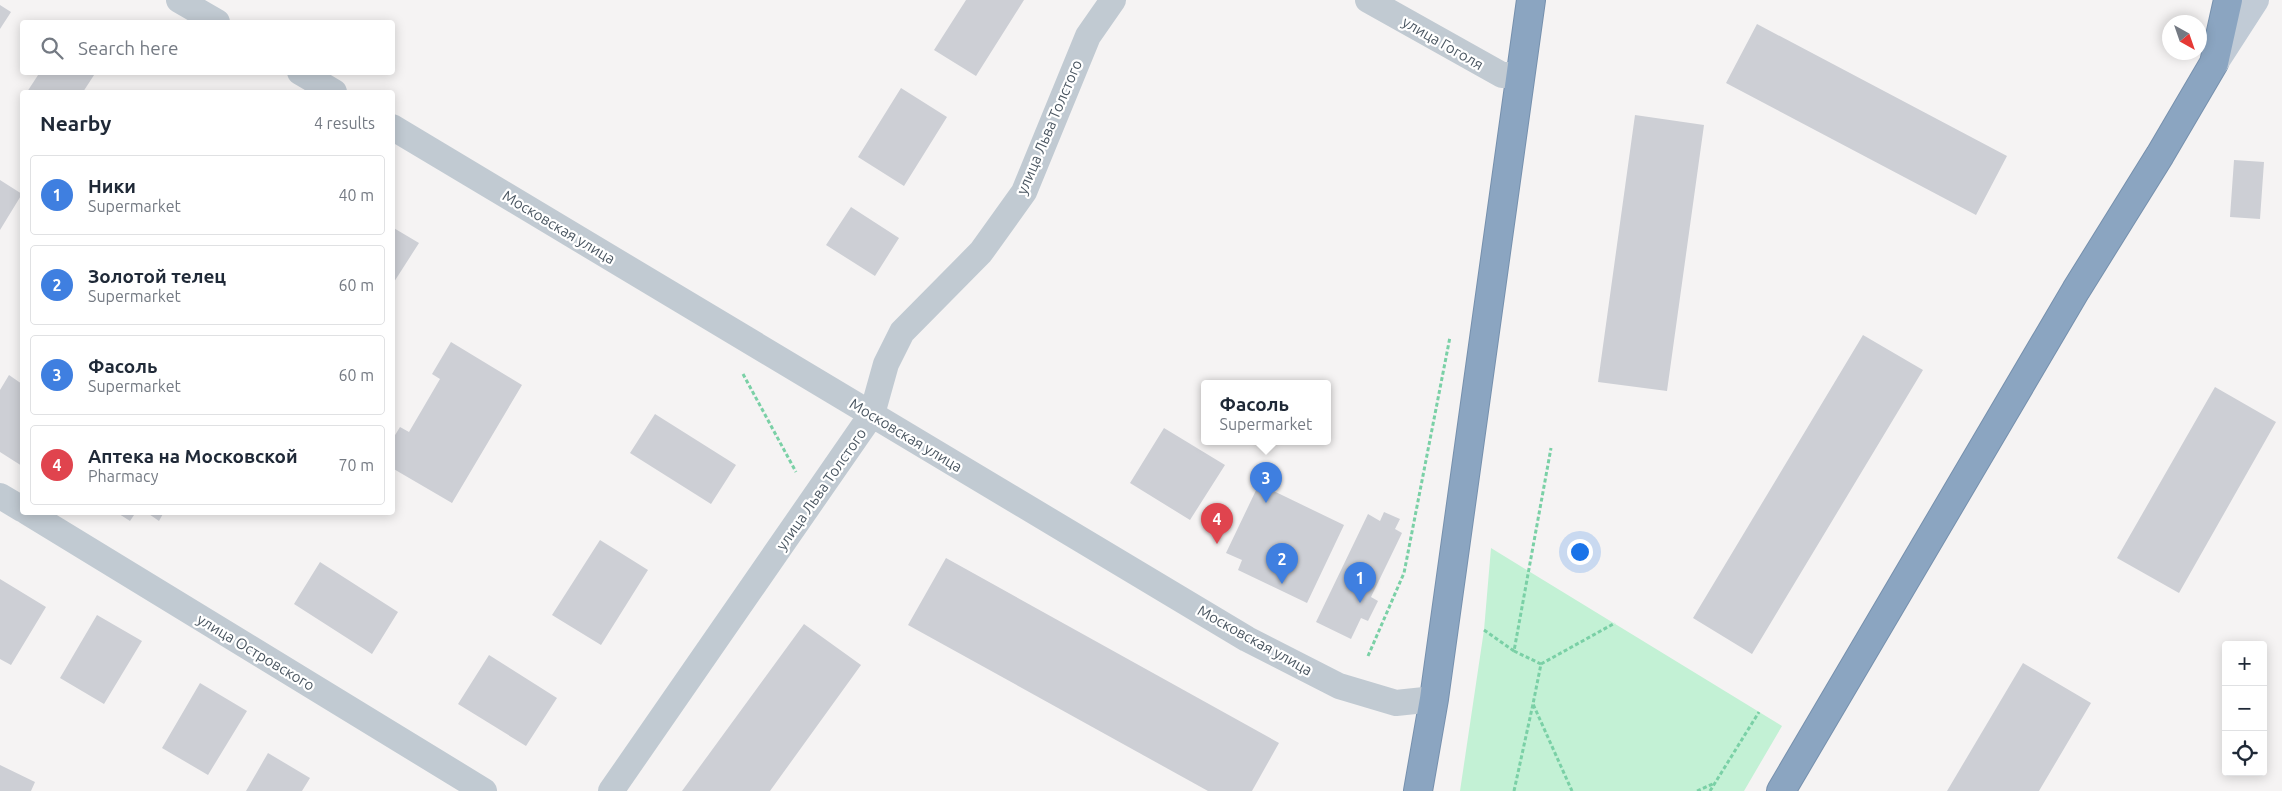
<!DOCTYPE html>
<html lang="en">
<head>
<meta charset="utf-8">
<style>
  :root { --surface:#fff; --page:#f2f2f3; --text:#1f2937; --muted:#747a83; --line:#e0e1e3; --accent:#7c3aed }
  body { margin:0; font-family:Ubuntu,sans-serif; background:var(--page); color:var(--text) }
  .controls { position:absolute; right:15px; bottom:15px; display:grid; overflow:hidden; border-radius:5px; box-shadow:0 2px 12px #0003 }
  .controls button { width:45px; height:45px; display:grid; place-items:center; padding:0; border:0; border-bottom:1px solid var(--line); background:var(--surface); color:var(--text); font:25px sans-serif }
  .compass { position:absolute; left:2162px; top:15px; width:45px; height:45px; border-radius:50%; background:var(--surface); box-shadow:0 2px 12px #0003; rotate:140deg }
  .you { position:absolute; left:1579px; top:551px; width:18px; height:18px; margin:-12px; border:4px solid #fff; border-radius:50%; background:#1a73e8; box-shadow:0 0 0 8px #1a73e833 }
  .badge { display:grid; place-items:center; width:32px; height:32px; border-radius:50%; background:var(--accent); color:#fff; font-size:16px; font-weight:700 }
  .pin { position:absolute; translate:-50% -41px; filter:drop-shadow(0 1px 2px #0008) }
  .pin::after { content:''; position:absolute; top:26px; width:18px; height:15px; background:inherit; clip-path:polygon(0 0,100% 0,50% 100%) }
  .popup { position:absolute; left:1201px; top:380px; width:130px; height:65px; box-sizing:border-box; display:grid; place-content:center; border-radius:5px; background:var(--surface); filter:drop-shadow(0 1px 4px #0005); font-size:16px; white-space:nowrap; color:var(--muted) }
  .popup b { font-size:19px; color:var(--text) }
  .popup::after { content:''; position:absolute; left:50%; top:100%; margin-left:-10px; border:10px solid transparent; border-top-color:var(--surface) }
  .list { margin:0; padding:0; list-style:none }
  h2 { display:flex; justify-content:space-between; align-items:center; height:65px; margin:0; padding:0 20px; font-size:21px }
  h2 small { font-size:16px; font-weight:400; color:var(--muted) }
  .list li { display:grid; grid-template-columns:32px 1fr auto; gap:15px; align-items:center; box-sizing:border-box; height:80px; margin:0 10px 10px; padding:0 10px; border:1px solid var(--line); border-radius:5px }
  .list b { display:block; font-size:19px; white-space:nowrap }
  .list p { margin:0; font-size:16px; white-space:nowrap; color:var(--muted) }
  .list em { font-size:16px; font-style:normal; color:var(--muted) }
  .icon { flex:none; width:28px; height:28px; fill:none; stroke:currentColor; stroke-width:2; stroke-linecap:round; stroke-linejoin:round }
  .map { position:relative; flex:none; width:2282px; height:791px; overflow:hidden }
  .search { position:absolute; background:var(--surface); box-shadow:0 2px 12px #0003; left:20px; top:20px; width:375px; height:55px; display:flex; align-items:center; gap:12px; box-sizing:border-box; padding:0 18px; border-radius:5px; color:var(--muted); font-size:19px }
  .panel { position:absolute; background:var(--surface); box-shadow:0 2px 12px #0003; left:20px; top:90px; width:375px; height:425px; border-radius:5px }
  .map>svg:first-child { display:block }
  .green { fill:#c3f1d5 }
  .building { fill:#cdcfd5 }
  .lines { fill:none; stroke-linecap:round; stroke-linejoin:round }
  .highway-casing { stroke:#7690ad; stroke-width:30 }
  .path { stroke:#7ad0a6; stroke-width:3; stroke-dasharray:4 2.5; stroke-linecap:butt }
  .street { stroke:#c1cad2; stroke-width:26 }
  .secondary { stroke:#c1cbd6; stroke-width:28 }
  .highway { stroke:#8ba5c1; stroke-width:28 }
  .labels { text-anchor:middle; dominant-baseline:central; stroke-width:4.5; stroke-linejoin:round; paint-order:stroke }
  .street-label { font-size:15px; fill:#4a5661; stroke:#fff }
</style>
</head>
<body>
<div class="map">
<svg width="2282" height="791" viewBox="0 0 2282 791">
  <rect width="100%" height="100%" fill="#f5f3f3"/>
  <!-- green -->
  <path class="green" d="M1491,548l291,178 -38,65h-284l24,-161z"/>
  <!-- building -->
  <path class="building" d="M966,0h58l-48,76 -42,-26z
    M0,5l11,7 -11,17z
    M1757,24l250,132 -31,59 -250,-132z
    M40,72h56l-13,20h-56z
    M901,88l46,29 -43,69 -46,-29z
    M1635,115l69,10 -37,266 -69,-9z
    M2234,160l30,2 -4,57 -30,-2z
    M0,180l22,14 -22,36z
    M851,207l48,31 -24,38 -49,-31z
    M392,227l27,16 -25,39 -2,-1z
    M1863,335l60,35 -171,284 -59,-36z
    M451,342l71,43 -70,118 -60,-35v-28l8,-13 9,5 31,-53 -8,-5z
    M9,375l13,9v82l-22,-14v-62z
    M2215,387l61,35 -97,171 -62,-35z
    M655,414l81,51 -25,39 -81,-51z
    M1164,428l61,37 -35,55 -60,-37z
    M1259,484l85,41 -37,78 -69,-33 4,-10 -16,-7z
    M116,512h20l-6,9z
    M146,512h18l-5,9z
    M1384,512l16,7 -5,10 7,4 -31,64 7,4 -10,20 -7,-3 -10,21 -35,-17 52,-108 12,7z
    M600,540l48,30 -47,75 -49,-30z
    M946,558l333,185 -27,48h-44l-300,-166z
    M320,562l78,50 -26,42 -78,-50z
    M0,579l46,28 -35,58 -11,-6z
    M97,615l45,26 -38,63 -44,-26z
    M804,624l57,41 -91,126h-88z
    M489,655l68,43 -31,48 -68,-42z
    M2023,663l68,40 -52,88h-92z
    M200,683l47,28 -39,64 -46,-27z
    M268,753l42,25 -8,13h-56z
    M0,765l35,17 -4,9h-31z"/>
  <g class="lines">
    <!-- highway casing -->
    <g class="highway-casing">
      <path id="highway" d="M1418,791l16,-92 97,-699
        M1781,791l295,-501 84,-135 54,-92 14,-63"/>
    </g>
    <!-- path -->
    <path class="path" d="M743,374l53,98
      M1484,630l30,21 37,-203
      M1514,651l27,13 -8,40 39,87
      M1368,656l36,-83 46,-236
      M1541,664l74,-41
      M1514,791l19,-87
      M1697,791l18,-8
      M1710,791l49,-79"/>
    <!-- street -->
    <path class="street" d="M179,0l38,22
      M1368,0l134,75h19
      M300,72l34,20
      M392,127l855,512 92,47 57,17 38,-4
      M0,496l22,13
      M27,512l457,279
      M611,791l261,-377 14,-50 16,-32 79,-80 43,-60 64,-156 25,-36"/>
    <!-- secondary -->
    <path class="secondary" d="M2215,62l40,-62"/>
    <!-- highway -->
    <use href="#highway" class="highway"/>
  </g>
  <g class="labels">
    <!-- street labels -->
    <g class="street-label">
      <text transform="translate(1443 43) rotate(30)">улица Гоголя</text>
      <text transform="translate(1049 127) rotate(-67)">улица Льва Толстого</text>
      <text transform="translate(559 227) rotate(31)">Московская улица</text>
      <text transform="translate(906 435) rotate(31)">Московская улица</text>
      <text transform="translate(821 489) rotate(-55)">улица Льва Толстого</text>
      <text transform="translate(1255 640) rotate(29)">Московская улица</text>
      <text transform="translate(256 652) rotate(31)">улица Островского</text>
    </g>
  </g>
</svg>
<div class="controls">
<button>+</button>
<button>−</button>
<button><svg class="icon" aria-label="locate" viewBox="0 0 24 24"><circle cx="12" cy="12" r="6"/><path d="M12 2v4M12 18v4M2 12h4M18 12h4"/></svg></button>
</div>
<svg class="compass" viewBox="-18 -18 36 36"><path d="M0-13l5 13h-10z" fill="#e53935"/><path d="M0 13l5-13h-10z" fill="#747a83"/></svg>
<div class="you"></div>
<div class="pin badge" style="left:1360px;top:603px;background:#3f7fe0">1</div>
<div class="pin badge" style="left:1282px;top:584px;background:#3f7fe0">2</div>
<div class="pin badge" style="left:1266px;top:503px;background:#3f7fe0">3</div>
<div class="popup"><b>Фасоль</b>Supermarket</div>
<div class="pin badge" style="left:1217px;top:544px;background:#e0444e">4</div>
<div class="search"><svg class="icon" aria-label="search" viewBox="0 0 24 24"><circle cx="10" cy="10" r="6"/><path d="M15 15l6 6"/></svg>Search here</div>
<section class="panel">
<h2>Nearby<small>4 results</small></h2>
<ul class="list">
<li><span class="badge" style="background:#3f7fe0">1</span><div><b>Ники</b><p>Supermarket</p></div><em>40 m</em></li>
<li><span class="badge" style="background:#3f7fe0">2</span><div><b>Золотой телец</b><p>Supermarket</p></div><em>60 m</em></li>
<li><span class="badge" style="background:#3f7fe0">3</span><div><b>Фасоль</b><p>Supermarket</p></div><em>60 m</em></li>
<li><span class="badge" style="background:#e0444e">4</span><div><b>Аптека на Московской</b><p>Pharmacy</p></div><em>70 m</em></li>
</ul>
</section>
</div>
</body>
</html>
